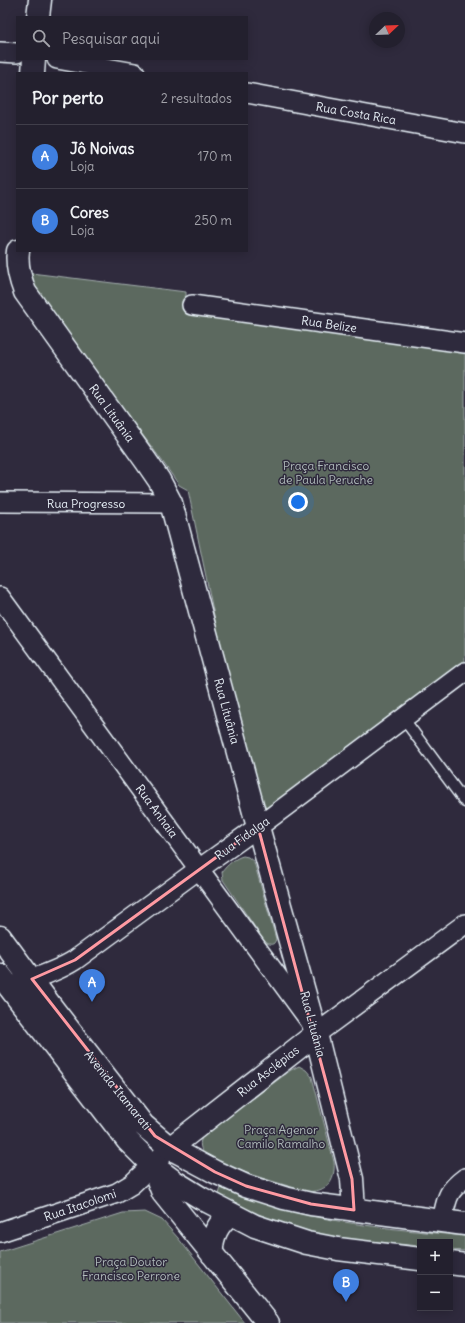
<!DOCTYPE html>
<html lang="pt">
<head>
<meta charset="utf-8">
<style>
  :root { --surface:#23202e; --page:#2b2836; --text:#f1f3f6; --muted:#a3a3aa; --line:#403e4a; --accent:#2563eb }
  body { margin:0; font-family:Delius,sans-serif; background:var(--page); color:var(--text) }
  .controls { position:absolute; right:12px; bottom:12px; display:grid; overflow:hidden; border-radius:0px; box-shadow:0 2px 10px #0003 }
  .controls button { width:36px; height:36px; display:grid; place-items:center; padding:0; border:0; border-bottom:1px solid var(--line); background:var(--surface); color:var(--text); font:20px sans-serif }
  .compass { position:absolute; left:369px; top:12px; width:36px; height:36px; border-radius:50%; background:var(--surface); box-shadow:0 2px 10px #0003; rotate:67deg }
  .you { position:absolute; left:298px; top:502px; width:14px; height:14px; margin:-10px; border:3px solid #fff; border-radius:50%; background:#1a73e8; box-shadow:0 0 0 6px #1a73e833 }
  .badge { display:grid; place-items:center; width:26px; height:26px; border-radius:50%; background:var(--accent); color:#fff; font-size:13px; font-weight:700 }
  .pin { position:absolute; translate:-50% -33px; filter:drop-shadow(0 1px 2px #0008) }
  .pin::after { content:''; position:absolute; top:21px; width:14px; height:12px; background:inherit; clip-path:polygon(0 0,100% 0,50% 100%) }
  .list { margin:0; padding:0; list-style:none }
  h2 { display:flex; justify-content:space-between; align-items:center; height:52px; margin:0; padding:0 16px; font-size:17px }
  h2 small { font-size:13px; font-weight:400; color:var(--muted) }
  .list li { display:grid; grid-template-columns:26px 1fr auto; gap:12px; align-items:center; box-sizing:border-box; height:64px; padding:0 16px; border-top:1px solid var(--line) }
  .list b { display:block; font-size:15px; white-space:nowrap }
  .list p { margin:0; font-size:13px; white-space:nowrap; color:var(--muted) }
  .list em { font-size:13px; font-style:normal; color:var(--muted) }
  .icon { flex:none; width:22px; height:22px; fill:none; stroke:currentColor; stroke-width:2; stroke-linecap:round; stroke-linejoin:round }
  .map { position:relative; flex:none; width:465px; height:1323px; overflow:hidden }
  .search { position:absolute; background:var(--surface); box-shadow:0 2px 10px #0003; left:16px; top:16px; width:232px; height:44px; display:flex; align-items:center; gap:10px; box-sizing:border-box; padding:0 14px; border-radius:0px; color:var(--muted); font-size:15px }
  .panel { position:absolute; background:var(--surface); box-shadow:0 2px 10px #0003; left:16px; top:72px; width:232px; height:180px; border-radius:0px }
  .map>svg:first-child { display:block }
  .green { fill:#5c695f; stroke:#a2adac }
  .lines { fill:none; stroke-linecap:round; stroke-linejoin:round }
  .lane-casing { stroke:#e8f1f8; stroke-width:13 }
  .street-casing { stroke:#e8f1f8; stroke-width:22 }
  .secondary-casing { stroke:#e8f1f8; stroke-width:25 }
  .primary-casing { stroke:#e8f1f8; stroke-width:25 }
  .lane { stroke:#2f2a3d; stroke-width:10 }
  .street { stroke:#2f2a3d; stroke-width:19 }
  .secondary { stroke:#2f2a3d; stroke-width:22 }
  .primary { stroke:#2f2a3d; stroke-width:22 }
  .marked { fill:none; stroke:#ff9aa2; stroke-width:3; stroke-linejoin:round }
  .labels { text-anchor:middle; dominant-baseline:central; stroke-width:3; stroke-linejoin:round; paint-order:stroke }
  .street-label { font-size:12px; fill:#e8f1f8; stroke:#2f2a3d }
  .park-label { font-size:12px; fill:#b0bbbb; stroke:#2f2a3d }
</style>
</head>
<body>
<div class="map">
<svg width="465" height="1323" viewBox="0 0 465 1323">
  <rect width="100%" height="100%" fill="#2f2a3d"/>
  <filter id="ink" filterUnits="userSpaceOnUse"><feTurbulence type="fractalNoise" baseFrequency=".025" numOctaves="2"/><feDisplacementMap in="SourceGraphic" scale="8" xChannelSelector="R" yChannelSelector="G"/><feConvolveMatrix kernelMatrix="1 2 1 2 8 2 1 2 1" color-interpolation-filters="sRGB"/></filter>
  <g filter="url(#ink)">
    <!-- green -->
    <path class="green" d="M31,273l155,19v20l279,39v320l-207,156 -70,-337 -9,-5 -19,-27 -115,-152 -11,-19z
      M243,856l5,1 6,5 22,77c-2,7 -6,6 -11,3l-42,-62 -1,-8c5,-7 13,-14 21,-16z
      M299,1066l7,4 6,7 22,85c2,19 -9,32 -29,29 -29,-9 -58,-16 -85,-29 -5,-2 -12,-5 -16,-9 -5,-5 -5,-14 1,-19l86,-64z
      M221,1188c31,12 63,23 96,29 48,10 99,14 148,19v15l-15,-1v-8h-30v4c-40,-4 -82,-6 -120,-17 -28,-8 -57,-21 -81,-35z
      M145,1212l17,8 16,18 67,85h-245v-71l123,-39z"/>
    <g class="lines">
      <!-- lane casing -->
      <g class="lane-casing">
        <path id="lane" d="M403,718l62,84"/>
      </g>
      <!-- street casing -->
      <g class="street-casing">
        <path id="street" d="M0,52l17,1
          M57,59l78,14
          M247,93l218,40
          M192,305l273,38
          M0,502l171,1
          M0,597l310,424
          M18,984c20,-7 40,-13 57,-24l124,-91 59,-42 207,-155
          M316,1034l149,-110
          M442,1221c5,-22 4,-29 23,-43
          M0,1232l117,-39 15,-9 38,-36"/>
      </g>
      <!-- secondary casing -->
      <g class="secondary-casing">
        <path id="secondary" d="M38,17l2,-17
          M33,73l1,-14
          M18,251c-2,14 2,28 7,41l121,169 13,19 12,23 87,324 58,207 36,145 2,31
          M170,1148l146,-114
          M152,1165l11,28 105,130
          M212,1254c-1,-17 5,-30 19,-40"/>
      </g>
      <!-- primary casing -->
      <g class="primary-casing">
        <path id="primary" d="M0,937l53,72 90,116 27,23 45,24 31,14 38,12 27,6 154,20
          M0,975l128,166 24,24 23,17 26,16 54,28 52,17 31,6 82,10
          M450,1263l15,2"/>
      </g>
      <!-- lane -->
      <use href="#lane" class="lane"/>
      <!-- street -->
      <use href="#street" class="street"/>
      <!-- secondary -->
      <use href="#secondary" class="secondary"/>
      <!-- primary -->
      <use href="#primary" class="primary"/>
    </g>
  </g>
  <!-- marked area -->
  <path class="marked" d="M258,827l94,352 2,31 -43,-6 -65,-18 -31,-14 -60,-36 -123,-157 43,-19z"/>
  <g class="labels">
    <!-- street labels -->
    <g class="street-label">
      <text transform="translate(356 113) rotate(10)">Rua Costa Rica</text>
      <text transform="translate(329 324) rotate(8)">Rua Belize</text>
      <text transform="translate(112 413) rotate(54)">Rua Lituânia</text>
      <text x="86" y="503">Rua Progresso</text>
      <text transform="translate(227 711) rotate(75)">Rua Lituânia</text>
      <text transform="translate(157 811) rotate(54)">Rua Anhaia</text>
      <text transform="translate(242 838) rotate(-36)">Rua Fidalga</text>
      <text transform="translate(313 1024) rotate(75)">Rua Lituânia</text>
      <text transform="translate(268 1071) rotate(-38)">Rua Asclépias</text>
      <text transform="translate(118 1090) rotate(51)">Avenida Itamarati</text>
      <text transform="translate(80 1205) rotate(-19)">Rua Itacolomi</text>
    </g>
    <!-- park labels -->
    <g class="park-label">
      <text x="326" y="465">Praça Francisco<tspan x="326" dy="14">de Paula Peruche</tspan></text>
      <text x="281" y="1129">Praça Agenor<tspan x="281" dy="14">Camilo Ramalho</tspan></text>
      <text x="131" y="1261">Praça Doutor<tspan x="131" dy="14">Francisco Perrone</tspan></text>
    </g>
  </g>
</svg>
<div class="controls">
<button>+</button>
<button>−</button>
</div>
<svg class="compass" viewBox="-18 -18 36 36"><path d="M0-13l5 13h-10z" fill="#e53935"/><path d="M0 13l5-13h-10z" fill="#a3a3aa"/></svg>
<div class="you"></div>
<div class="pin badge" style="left:92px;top:1002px;background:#3f7fe0">A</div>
<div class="pin badge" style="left:346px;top:1302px;background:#3f7fe0">B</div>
<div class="search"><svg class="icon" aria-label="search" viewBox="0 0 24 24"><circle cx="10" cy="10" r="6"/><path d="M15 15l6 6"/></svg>Pesquisar aqui</div>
<section class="panel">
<h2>Por perto<small>2 resultados</small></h2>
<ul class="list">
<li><span class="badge" style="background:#3f7fe0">A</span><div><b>Jô Noivas</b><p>Loja</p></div><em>170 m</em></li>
<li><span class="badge" style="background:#3f7fe0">B</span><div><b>Cores</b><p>Loja</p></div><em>250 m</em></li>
</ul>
</section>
</div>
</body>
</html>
